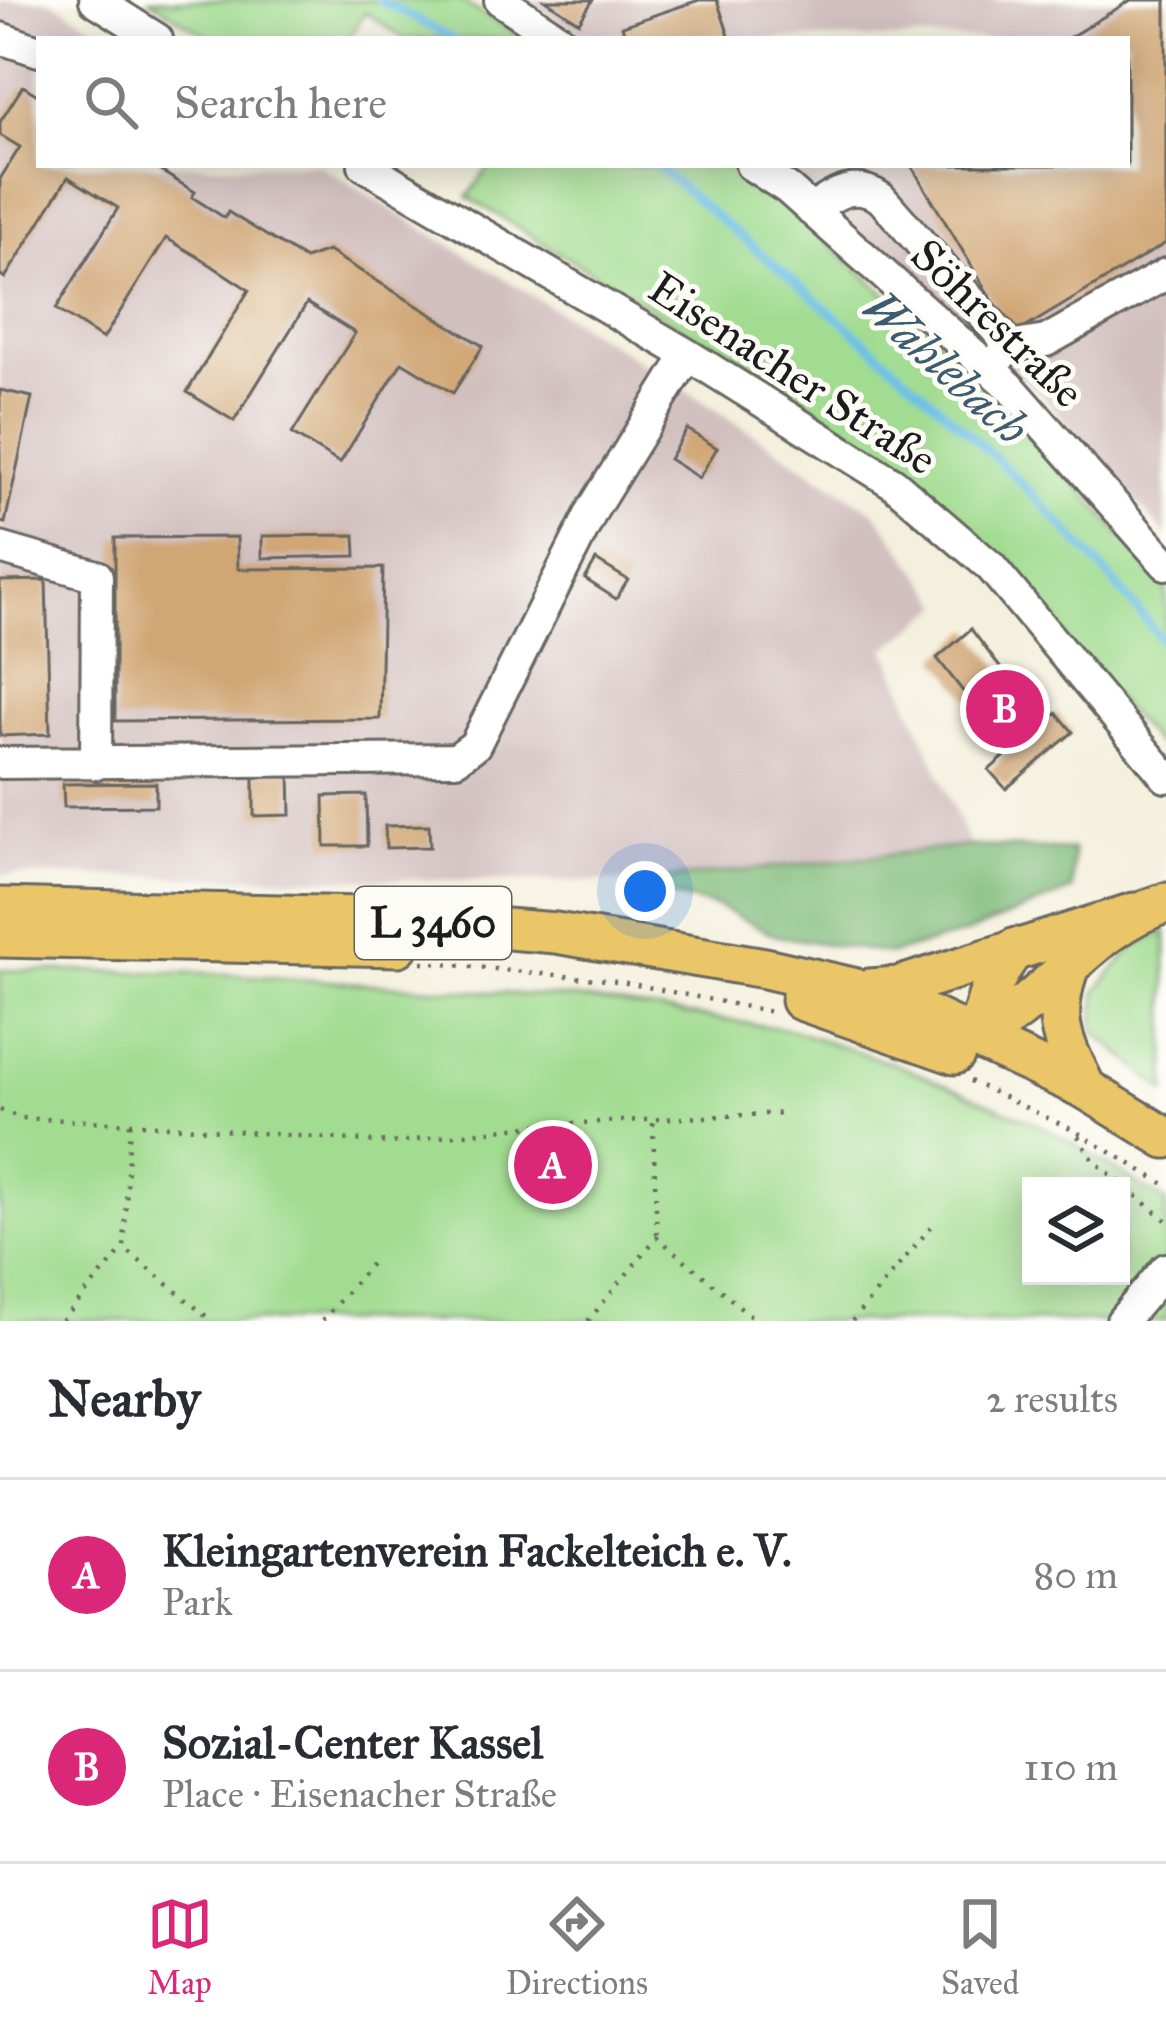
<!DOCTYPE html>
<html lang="en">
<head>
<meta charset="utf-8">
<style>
  :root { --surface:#fff; --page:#f2f2f3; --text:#2b2b33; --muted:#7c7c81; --line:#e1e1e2; --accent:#db2777 }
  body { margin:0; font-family:"IM FELL Great Primer",serif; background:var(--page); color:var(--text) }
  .controls { position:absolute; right:36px; bottom:36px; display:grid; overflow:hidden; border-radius:0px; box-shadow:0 6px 30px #0003 }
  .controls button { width:108px; height:108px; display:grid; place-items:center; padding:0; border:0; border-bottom:3px solid var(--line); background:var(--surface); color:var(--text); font:60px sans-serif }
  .you { position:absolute; left:645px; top:891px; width:42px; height:42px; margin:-30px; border:9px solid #fff; border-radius:50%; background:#1a73e8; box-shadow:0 0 0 18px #1a73e833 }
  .badge { display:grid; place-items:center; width:78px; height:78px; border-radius:50%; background:var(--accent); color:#fff; font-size:39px; font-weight:700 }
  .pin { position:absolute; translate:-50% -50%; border:6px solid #fff; box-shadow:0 3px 12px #0006 }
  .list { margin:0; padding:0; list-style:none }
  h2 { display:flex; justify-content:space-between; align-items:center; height:156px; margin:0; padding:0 48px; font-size:51px }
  h2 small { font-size:39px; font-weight:400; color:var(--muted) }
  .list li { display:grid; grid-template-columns:78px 1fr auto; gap:36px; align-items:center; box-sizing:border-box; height:192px; padding:0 48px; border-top:3px solid var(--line) }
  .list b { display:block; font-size:45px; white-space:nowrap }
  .list p { margin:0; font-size:39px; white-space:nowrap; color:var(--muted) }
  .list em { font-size:39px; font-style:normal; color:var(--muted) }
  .icon { flex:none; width:66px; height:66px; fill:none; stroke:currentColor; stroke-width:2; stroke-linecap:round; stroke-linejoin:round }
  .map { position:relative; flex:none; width:1166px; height:1321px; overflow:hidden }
  .search { position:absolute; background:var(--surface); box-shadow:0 6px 30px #0003; left:36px; right:36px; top:36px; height:132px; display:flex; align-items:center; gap:30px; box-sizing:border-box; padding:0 42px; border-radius:0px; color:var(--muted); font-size:45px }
  .sheet { height:540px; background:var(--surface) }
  nav { display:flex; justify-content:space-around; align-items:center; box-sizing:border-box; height:168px; border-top:3px solid var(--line); background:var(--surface); font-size:33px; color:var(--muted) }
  nav a { display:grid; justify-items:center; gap:6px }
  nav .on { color:var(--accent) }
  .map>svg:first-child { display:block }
  .industrial { fill:#d2bfc0 }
  .green { fill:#a1dc90; stroke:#5e7c56; stroke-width:3; fill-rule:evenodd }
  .forest { fill:#80bc7a; stroke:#4e6c4b; stroke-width:3 }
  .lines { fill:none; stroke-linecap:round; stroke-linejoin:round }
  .stream { stroke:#6dbfe9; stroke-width:8 }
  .building { fill:#d0a675 }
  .minor-casing { stroke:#686660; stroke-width:36 }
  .major-casing { stroke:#686660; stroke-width:45 }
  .path { stroke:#686660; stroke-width:4.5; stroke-dasharray:3 9; stroke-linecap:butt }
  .minor { stroke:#fff; stroke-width:30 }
  .major { stroke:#ebc669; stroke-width:39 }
  .labels { text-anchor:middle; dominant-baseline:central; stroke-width:10; stroke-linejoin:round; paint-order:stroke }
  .shield { fill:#fdfcf7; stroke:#605f5e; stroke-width:3 }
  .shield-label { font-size:42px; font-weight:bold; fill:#1c1c1c }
  .street-label { font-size:45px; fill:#1c1c1c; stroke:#fdfcf7 }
  .water-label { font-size:48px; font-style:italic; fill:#3c5d6e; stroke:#fdfcf7 }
</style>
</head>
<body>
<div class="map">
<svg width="1166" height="1321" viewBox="0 0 1166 1321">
  <rect width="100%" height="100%" fill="#fdfcf7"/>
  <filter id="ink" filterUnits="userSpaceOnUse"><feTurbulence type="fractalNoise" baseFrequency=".00833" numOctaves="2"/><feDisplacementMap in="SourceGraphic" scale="24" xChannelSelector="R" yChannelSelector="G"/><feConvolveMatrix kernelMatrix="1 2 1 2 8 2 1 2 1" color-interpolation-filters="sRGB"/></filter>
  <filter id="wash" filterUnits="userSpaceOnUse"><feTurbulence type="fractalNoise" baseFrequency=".004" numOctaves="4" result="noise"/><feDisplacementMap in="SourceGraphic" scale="48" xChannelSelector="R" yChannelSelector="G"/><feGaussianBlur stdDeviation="2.7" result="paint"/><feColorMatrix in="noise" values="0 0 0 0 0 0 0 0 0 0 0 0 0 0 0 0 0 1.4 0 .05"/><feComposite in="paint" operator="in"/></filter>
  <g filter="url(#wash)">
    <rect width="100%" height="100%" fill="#f4f0dd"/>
    <!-- industrial -->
    <path class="industrial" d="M0,0h51l63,39h-75v126h280l335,205 222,143 67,92 -57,44 84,197 -332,36 -638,-7z
      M526,0h640v535l-127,-143 -234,-206 -31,-21h353v-126h-540z"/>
    <!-- green -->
    <path class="green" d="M149,0h310l67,39h-122l-39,-27 -17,27h-136z
      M490,165h236l50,32 221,194 169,196v168l-258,-289 -440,-269z
      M1166,931v161l-72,-61 2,-39 35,-43z
      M0,970l210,3 364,25 218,32 106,35 129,54 47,25 92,58v119h-1166zM1031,1186h90v90h-90z"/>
    <!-- forest -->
    <path class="forest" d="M970,846l103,4 -1,40 -105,43 -76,21 -114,-18 -61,-30 -64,-14 -14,-10z"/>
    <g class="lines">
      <!-- stream -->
      <path class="stream" d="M380,0l73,39
        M655,165c178,151 368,294 511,481"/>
    </g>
    <g id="blocks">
      <!-- building -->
      <path class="building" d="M545,0h48l-14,22z
        M699,0h18l13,39h-104l-4,-13z
        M1131,0h35v243l-153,92 -102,-170h216v-126h-60z
        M23,86l16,10v69h112l44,27 -3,5 33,21 3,-6 77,47 23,-8 155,95 -30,47 -51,-31 -62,101 -48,-29 63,-101 -48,-30 -73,118 -47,-29 62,-102 -49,-32 -34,-20 -63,101 -47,-30 62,-101 -50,-31 -63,101 -5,-3v-96l20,-32 -20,-12v-13z
        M0,390l32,7 -27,126 -5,-1z
        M687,429l30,19 -18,30 -30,-19z
        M355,535l1,21 -94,2v-22z
        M237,537l1,32 145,-1 -3,151 -265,2v-183z
        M596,560l32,20 -12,19 -31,-20z
        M46,580l4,154 -50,2v-155z
        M971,629l40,53 6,-6 24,29 -6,5 10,12 12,-9 16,19 -67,57 -17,-19 25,-22 -6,-7 -4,3 -67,-86z
        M290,772l1,43 -37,1v-43z
        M156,783v23l-92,1 -1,-23z
        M366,795l1,51h-42l-1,-50z
        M429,825l1,22 -44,1 -1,-22z"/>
    </g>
  </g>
  <g filter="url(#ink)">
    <use href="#blocks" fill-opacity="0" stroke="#686660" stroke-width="3"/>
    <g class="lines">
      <!-- minor casing -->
      <g class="minor-casing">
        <path id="minor" d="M95,0l62,39
          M500,0l59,39
          M0,38l39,13
          M364,165l324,190 205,128 98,84 175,210
          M751,165l37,24 221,197 157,178
          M811,210c24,-16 43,-30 70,-12l126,144 2,5 -20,22
          M1009,347l37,-6 120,-67
          M0,548l97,28 -1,188
          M0,763l456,-4 19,-14 118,-236 95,-154
          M1122,1321l44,-52"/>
      </g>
      <!-- major casing -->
      <g class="major-casing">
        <path id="major" d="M0,908l362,9 194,16 209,35 96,22 55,20 170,79 80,49
          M0,937l398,9
          M1069,966c-19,54 -7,74 17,123
          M869,989l29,-2 236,-74
          M801,1000l154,54
          M978,1036c7,-34 15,-62 38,-88
          M960,1042c83,-27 122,-114 206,-139"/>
      </g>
      <!-- path -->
      <path class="path" d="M422,962l195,19 155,31
        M970,1081l105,50 91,54
        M0,1110l22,8 108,5 -6,125 88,73
        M130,1123l260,20 148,-18 249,-12
        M653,1123l4,114
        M1078,1136l16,25 72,59
        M62,1321l62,-73
        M322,1321l52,-61
        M588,1321l69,-84 100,84
        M852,1321l84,-100"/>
      <!-- minor -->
      <use href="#minor" class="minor"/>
      <!-- major -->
      <use href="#major" class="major"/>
    </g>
  </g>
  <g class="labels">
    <!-- shield labels -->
    <rect class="shield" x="355" y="887" width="156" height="72" rx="9"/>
    <g class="shield-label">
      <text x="433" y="923">L 3460</text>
    </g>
    <!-- street labels -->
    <g class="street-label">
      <text transform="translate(998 323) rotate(44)">Söhrestraße</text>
      <text transform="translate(793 373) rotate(33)">Eisenacher Straße</text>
    </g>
    <!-- water labels -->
    <g class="water-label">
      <text transform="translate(946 367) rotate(42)">Wahlebach</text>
    </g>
  </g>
</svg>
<div class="controls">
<button><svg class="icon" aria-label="layers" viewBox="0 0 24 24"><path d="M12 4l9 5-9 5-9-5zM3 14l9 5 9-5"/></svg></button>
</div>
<div class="you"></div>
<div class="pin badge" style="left:553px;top:1165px">A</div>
<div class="pin badge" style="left:1005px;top:709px">B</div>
<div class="search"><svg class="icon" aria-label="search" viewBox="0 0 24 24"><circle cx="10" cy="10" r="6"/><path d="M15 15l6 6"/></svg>Search here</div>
</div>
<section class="sheet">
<h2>Nearby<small>2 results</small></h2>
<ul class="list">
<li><span class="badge">A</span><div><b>Kleingartenverein Fackelteich e. V.</b><p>Park</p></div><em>80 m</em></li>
<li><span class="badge">B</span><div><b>Sozial-Center Kassel</b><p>Place · Eisenacher Straße</p></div><em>110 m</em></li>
</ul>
</section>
<nav>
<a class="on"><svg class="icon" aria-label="map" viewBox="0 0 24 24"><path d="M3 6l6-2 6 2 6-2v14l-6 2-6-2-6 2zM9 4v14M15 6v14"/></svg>Map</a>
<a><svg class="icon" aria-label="directions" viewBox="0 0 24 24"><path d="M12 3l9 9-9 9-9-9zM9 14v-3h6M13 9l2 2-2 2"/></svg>Directions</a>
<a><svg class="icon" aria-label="saved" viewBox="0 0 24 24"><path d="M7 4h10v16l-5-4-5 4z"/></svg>Saved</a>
</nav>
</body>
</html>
